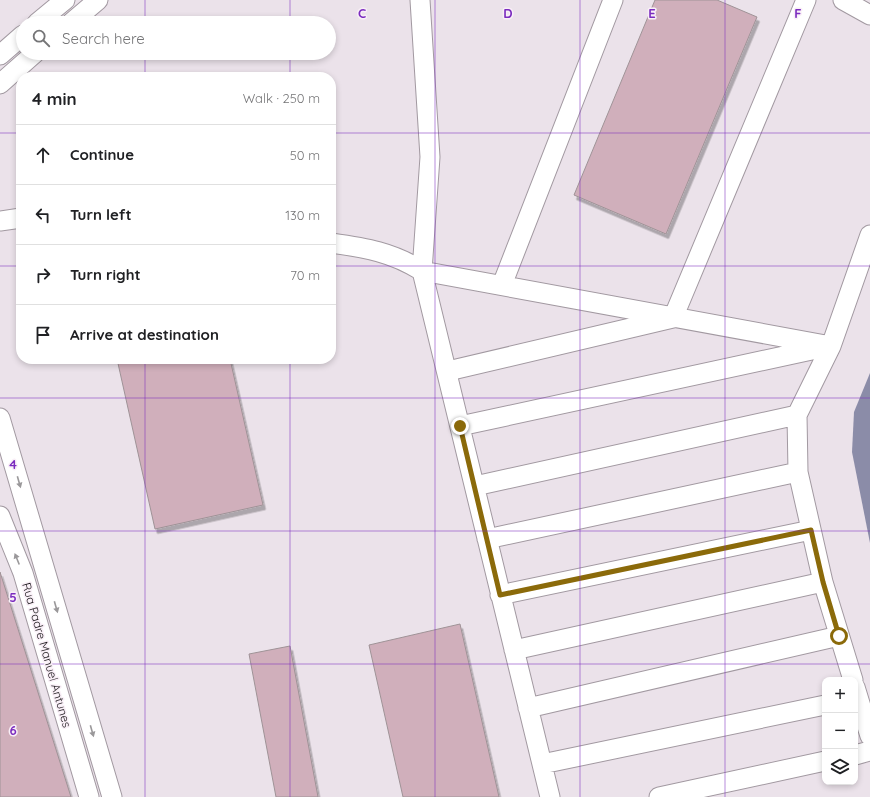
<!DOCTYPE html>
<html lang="en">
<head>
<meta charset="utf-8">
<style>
  :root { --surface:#fff; --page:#f2f2f2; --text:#202124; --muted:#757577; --line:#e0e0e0 }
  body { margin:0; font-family:Quicksand,sans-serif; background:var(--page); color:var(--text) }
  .controls { position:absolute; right:12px; bottom:12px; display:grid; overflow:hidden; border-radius:8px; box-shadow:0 2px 6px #0003 }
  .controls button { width:36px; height:36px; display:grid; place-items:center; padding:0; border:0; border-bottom:1px solid var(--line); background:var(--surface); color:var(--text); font:20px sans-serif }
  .stop { position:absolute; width:12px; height:12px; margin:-9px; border:3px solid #8b6a0a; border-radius:50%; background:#fff }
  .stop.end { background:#8b6a0a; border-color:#fff; box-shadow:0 1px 4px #0008 }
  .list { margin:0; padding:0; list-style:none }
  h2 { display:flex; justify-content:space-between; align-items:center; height:52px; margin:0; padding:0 16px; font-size:17px }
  h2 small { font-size:13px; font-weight:400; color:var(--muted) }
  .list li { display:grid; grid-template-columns:26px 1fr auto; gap:12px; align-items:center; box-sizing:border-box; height:60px; padding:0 16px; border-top:1px solid var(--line) }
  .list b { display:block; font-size:15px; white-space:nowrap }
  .list em { font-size:13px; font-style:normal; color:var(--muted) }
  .icon { flex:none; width:22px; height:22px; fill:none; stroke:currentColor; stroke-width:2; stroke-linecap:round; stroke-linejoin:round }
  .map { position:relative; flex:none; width:870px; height:797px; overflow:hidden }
  .search { position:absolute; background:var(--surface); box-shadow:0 2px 6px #0003; left:16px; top:16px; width:320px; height:44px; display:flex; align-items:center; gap:10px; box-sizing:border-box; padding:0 14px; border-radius:22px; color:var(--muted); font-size:15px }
  .panel { position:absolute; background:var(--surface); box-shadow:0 2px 6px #0003; left:16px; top:72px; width:320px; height:292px; border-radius:16px }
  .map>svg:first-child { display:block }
  .water { fill:#8b8ca8 }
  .building { fill:#d0afbb; stroke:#9f9397; filter:url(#shadow) }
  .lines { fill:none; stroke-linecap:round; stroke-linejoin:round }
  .minor-casing { stroke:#a299a1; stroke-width:21 }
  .minor { stroke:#fff; stroke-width:19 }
  .oneway { fill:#9a989a }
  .route { stroke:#8b6a0a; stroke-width:5 }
  .grid { fill:none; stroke:#7b2cbf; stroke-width:1; stroke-opacity:0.55 }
  .labels { text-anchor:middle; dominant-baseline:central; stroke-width:3; stroke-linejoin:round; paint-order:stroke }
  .street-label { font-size:12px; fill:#1e1b1e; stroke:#f9eff7 }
  .grid-label { font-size:13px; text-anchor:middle; font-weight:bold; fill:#7b2cbf; stroke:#f9eff7; stroke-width:3; stroke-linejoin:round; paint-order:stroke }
</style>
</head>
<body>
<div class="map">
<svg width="870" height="797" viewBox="0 0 870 797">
  <defs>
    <filter id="shadow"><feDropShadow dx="2.5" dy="4.5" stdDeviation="0" flood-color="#0004"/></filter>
  </defs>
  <rect width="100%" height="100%" fill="#ebe2ea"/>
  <!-- water -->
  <path class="water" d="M870,373v170l-18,-91 2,-40z"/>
  <!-- building -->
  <path class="building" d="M655,0h62l40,17 -91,217 -92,-39z
    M117,359h113l33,146 -108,24z
    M0,572l71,225h-71z
    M460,624l39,173h-96l-34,-152z
    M290,646l28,151h-42l-27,-143z"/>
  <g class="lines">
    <!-- minor casing -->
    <g class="minor-casing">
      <path id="minor" d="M420,0l10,157 -8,114 128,526
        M843,0l27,15
        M37,23l28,-23
        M71,23l27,-23
        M0,55l23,-20
        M0,84l35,-31
        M0,221l21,-3
        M331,243c35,5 61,9 91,28l409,75
        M502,285l111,-285
        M448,371l225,-53 133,-318
        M0,418l112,379
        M460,426l361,-78
        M475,486l322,-71
        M0,516l23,57 66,224
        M487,539l311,-67
        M500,595l311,-65
        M514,650l309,-68
        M853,680l-30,-98 -25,-110 -1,-57 34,-69 39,-111
        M855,687l15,49
        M528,708l311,-72
        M855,755l15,-4
        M542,764l283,-59
        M659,797l166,-36"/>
    </g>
    <!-- minor -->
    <use href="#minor" class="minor"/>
  </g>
  <!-- one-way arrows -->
  <defs><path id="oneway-solid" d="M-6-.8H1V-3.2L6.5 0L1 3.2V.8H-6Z"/></defs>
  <g class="oneway">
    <use href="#oneway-solid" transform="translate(19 482) rotate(74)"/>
    <use href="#oneway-solid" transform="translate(17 559) rotate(-112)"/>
    <use href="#oneway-solid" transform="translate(56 607) rotate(74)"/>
    <use href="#oneway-solid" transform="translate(92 731) rotate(74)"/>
  </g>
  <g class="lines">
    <!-- route -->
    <path class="route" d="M460,426l40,169 311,-65 12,52 16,54"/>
  </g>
  <!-- grid -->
  <path class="grid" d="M145,0v23M290,0v23M435,0v797M580,0v797M725,0v797M145,53v24M290,53v24M0,133h21M331,133h539M0,266h21M331,266h539M145,359v438M290,359v438M0,398h870M0,531h870M0,664h870"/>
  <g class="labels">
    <!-- street labels -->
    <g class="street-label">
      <text transform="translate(47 655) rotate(74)">Rua Padre Manuel Antunes</text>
    </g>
  </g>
  <g class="grid-label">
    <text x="362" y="18">C</text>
    <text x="508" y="18">D</text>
    <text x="652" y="18">E</text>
    <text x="798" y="18">F</text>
    <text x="13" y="469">4</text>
    <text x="13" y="602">5</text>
    <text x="13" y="735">6</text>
  </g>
</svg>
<div class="controls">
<button>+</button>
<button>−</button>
<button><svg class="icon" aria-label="layers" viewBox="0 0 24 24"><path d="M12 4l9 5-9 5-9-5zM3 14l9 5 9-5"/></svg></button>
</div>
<div class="stop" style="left:839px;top:636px"></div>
<div class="stop end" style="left:460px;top:426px"></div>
<div class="search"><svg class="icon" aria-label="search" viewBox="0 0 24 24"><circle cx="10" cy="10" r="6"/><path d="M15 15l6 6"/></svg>Search here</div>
<section class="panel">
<h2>4 min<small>Walk · 250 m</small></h2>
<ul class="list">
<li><svg class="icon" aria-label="ahead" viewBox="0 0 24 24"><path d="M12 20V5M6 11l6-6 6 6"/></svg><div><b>Continue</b></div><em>50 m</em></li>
<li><svg class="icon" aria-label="left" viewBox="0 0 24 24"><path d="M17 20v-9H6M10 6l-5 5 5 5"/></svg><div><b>Turn left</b></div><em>130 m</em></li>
<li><svg class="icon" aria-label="right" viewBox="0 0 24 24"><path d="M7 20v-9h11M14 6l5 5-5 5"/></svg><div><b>Turn right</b></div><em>70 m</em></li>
<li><svg class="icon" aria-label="arrive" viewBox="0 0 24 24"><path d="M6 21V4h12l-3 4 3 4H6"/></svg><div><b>Arrive at destination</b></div></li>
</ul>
</section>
</div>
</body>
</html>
